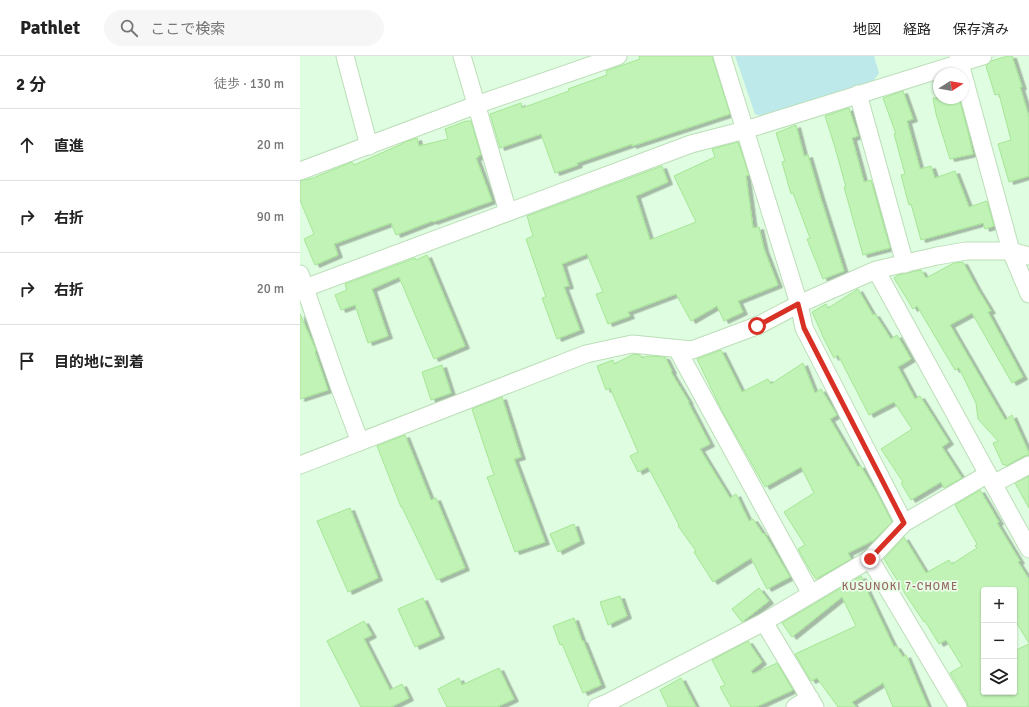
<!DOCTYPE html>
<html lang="ja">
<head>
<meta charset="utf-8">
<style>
  :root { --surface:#fff; --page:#f6f6f6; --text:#222; --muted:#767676; --line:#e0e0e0 }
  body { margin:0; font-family:Signika,"Noto Sans JP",sans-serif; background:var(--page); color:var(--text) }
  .controls { position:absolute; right:12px; bottom:12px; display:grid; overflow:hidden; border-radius:4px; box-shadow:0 1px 3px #0004 }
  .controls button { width:36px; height:36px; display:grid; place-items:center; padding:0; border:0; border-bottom:1px solid var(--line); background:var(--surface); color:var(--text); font:20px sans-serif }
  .compass { position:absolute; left:633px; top:12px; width:36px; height:36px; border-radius:50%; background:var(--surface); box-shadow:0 1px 3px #0004; rotate:79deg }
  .stop { position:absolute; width:12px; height:12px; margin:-9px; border:3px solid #d93025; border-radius:50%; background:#fff }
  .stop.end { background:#d93025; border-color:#fff; box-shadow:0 1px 4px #0008 }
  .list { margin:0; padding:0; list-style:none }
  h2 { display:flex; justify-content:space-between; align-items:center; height:52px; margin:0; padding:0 16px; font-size:17px }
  h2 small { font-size:13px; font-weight:400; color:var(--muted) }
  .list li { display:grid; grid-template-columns:26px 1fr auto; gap:12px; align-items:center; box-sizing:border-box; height:72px; padding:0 16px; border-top:1px solid var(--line) }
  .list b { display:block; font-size:15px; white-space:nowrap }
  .list em { font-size:13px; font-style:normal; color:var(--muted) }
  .icon { flex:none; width:22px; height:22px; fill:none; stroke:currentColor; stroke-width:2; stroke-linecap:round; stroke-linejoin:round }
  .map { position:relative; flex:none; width:729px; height:651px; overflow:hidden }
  header { display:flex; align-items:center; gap:24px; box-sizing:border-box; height:56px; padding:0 20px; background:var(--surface); border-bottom:1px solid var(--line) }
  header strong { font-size:19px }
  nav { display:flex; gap:22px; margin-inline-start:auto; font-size:14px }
  .search { width:280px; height:36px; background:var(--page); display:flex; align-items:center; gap:10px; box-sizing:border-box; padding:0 14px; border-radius:22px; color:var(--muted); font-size:15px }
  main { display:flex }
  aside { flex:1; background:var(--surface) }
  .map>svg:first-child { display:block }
  .green { fill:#bde9ea }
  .building { fill:#c0f3b5; stroke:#a5e695; filter:url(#shadow) }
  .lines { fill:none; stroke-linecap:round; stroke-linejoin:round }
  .minor-casing { stroke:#bcdeb8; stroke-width:19 }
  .minor { stroke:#fff; stroke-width:17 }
  .route { stroke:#d93025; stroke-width:5 }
  .labels { text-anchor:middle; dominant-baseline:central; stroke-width:3.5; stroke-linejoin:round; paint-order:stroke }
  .neighbourhood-label { font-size:11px; letter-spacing:1px; fill:#976661; stroke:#e6ffe6 }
</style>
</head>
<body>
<header>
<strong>Pathlet</strong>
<div class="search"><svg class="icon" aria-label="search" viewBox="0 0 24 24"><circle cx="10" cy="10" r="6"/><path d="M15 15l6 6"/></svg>ここで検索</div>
<nav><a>地図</a><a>経路</a><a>保存済み</a></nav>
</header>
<main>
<aside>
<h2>2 分<small>徒歩 · 130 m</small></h2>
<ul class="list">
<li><svg class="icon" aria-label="ahead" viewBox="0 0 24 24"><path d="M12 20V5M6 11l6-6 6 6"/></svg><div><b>直進</b></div><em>20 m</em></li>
<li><svg class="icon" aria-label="right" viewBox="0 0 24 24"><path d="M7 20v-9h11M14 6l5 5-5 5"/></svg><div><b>右折</b></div><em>90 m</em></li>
<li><svg class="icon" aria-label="right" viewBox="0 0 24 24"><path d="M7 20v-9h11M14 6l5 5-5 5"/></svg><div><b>右折</b></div><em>20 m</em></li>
<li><svg class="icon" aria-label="arrive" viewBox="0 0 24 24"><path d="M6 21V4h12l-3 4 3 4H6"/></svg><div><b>目的地に到着</b></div></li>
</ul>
</aside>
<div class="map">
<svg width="729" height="651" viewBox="0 0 729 651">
  <defs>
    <filter id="shadow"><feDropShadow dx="4.5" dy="2.5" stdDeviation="0" flood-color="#0004"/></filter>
  </defs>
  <rect width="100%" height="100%" fill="#dffde0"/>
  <!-- green -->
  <path class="green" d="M435,0h139l5,17 -10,14 -105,30 -9,-3z"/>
  <!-- building -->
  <path class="building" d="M339,0h73l18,58 -98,32v-2l-55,19 1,2 -23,8 -14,-39 -41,14 -10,-34 31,-11 1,5 47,-17 -1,-2 39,-14 -1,-4 34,-12z
    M708,0h4l10,31h-2l9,30v59l-20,6 -11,-38 13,-4 -12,-46 -4,1 -9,-29 5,-5z
    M603,35l10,28 -6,2 13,48 11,-3 4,12 20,-7 14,36 18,-6 7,25 -9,3 -2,-6 -62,17 -10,-36 -2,1 -8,-30 4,-1 -11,-40h2l-13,-36z
    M633,42h26l9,34 5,22 -23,5 -14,-45z
    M549,52l9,28 -6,2 12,44 7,-2 19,68 -27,7 -19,-68h2l-12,-43 -9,-28z
    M166,65h5l10,34 -3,1 1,1 -3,1 16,43 -59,21 -1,-1 -36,14 -5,-12 -57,21 4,11 -23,10 -11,-26 10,-5 -14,-34v-19l13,-3 39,-16 2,3 48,-21v-1l15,-5 2,8 29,-7 -3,-10z
    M496,69l8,31 4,-1 12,41 24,75 -21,8 -16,-40 3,-1 -17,-45 -2,1 -9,-32 3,-1 -9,-28z
    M438,86l11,33 -3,1 7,52 6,-1 5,22 14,36 -40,16 5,11 -19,9 -7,-15 -26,15 -15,-27 -48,18 2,4 -22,8 -12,-30 7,-2 -16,-38 -25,10 7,22 -5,1 16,43 -23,9 -15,-41 4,-1 -20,-58 7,-3 -6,-20 135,-50 6,16 -32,14 14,44 46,-18 -22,-46 41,-19 -3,-8z
    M127,199l38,91 -31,13 -35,-82 -27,12 16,47 -20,7 -13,-38 -14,5 -6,-15 12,-5 -2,-6 70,-26 1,2z
    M663,206l14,26 14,23 -3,1 35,65 -11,6 -40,-70 -22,12 55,95 7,-5 17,38v2l-5,1 -18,10 -2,-2 -1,1 -10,-22 5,-2 -20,-22 -2,-16 -17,-35 -4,2 -38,-64 -4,3 -19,-31 4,-3 23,-5 5,8 28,-15z
    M558,233l15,26 2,-1 16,25 6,-4 14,24 -13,8 17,32 5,-3 29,46 -7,5 20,31 -18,10 -3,-6 -30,18 -10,-17 2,-1 -22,-33 31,-20 -18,-27 -25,13 -31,-60 -4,3 -12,-23v-1l-10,-22 14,-8 2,4z
    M0,258l15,34 1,3 -1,1 13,38 -28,9z
    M421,294l21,42 26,-13 3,5 32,-21 12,30 6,-4 16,26 -7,4 28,48 2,-2 17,28 15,29 -20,20v-1l-24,12 3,6 -35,20 -8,-12 -10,-18 7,-4 -21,-33 30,-19 -13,-26 -36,20 -43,-76 -25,-52z
    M334,298l6,1 2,3 5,-2 18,1 7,14 -1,1 18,30h-1l22,42 -10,5 30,49 6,-4 13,27 4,-2 10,15 1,-1 26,44 -23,12 -16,-31 -38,24 -19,-30 2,-1 -18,-25 1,-1 -31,-58 -10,5 -8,-16 8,-4 -28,-64 -4,2 -9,-24 16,-6 1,4z
    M142,309l9,28 -20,7 -9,-28z
    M202,341l19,60 -7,2 31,83 -30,10 -28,-75 7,-2 -22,-66z
    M105,379l26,65 5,-2 29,70 -28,12 -35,-73h-1l-24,-61z
    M729,420v32l-14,-25z
    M680,434l19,32 -2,1 23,38 -2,1 11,17v64l-15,-24v-29h-30v102h30v-41l15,-7v63h-61l-1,-5 -17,-29 12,-7 -16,-26 -7,4 -14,-23 -1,1 -20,-30v-1l-20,-32 20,-22 22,36 23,-13 3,4 25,-16 -2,-2 2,-2 -22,-39z
    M50,452l28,70 -30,14 -31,-71z
    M274,468l6,17 -22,11 -8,-18z
    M561,520l2,3 -1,1 32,67 2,-1 7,11 3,-2 22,52h-35l-10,-24 -31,19 4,5h-18l-21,-29 -6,3 -16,-27 61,-28 -14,-29 -50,40 -10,-14z
    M459,532l10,13 -27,21 -10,-13z
    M320,540l7,20 -19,9 -8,-23z
    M123,542l17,38 -25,11 -17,-38z
    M274,562l8,23 1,-1 18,45 -18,8 -21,-49 -2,1 -7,-19z
    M64,565l8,14 -8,4 26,51 12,-6 7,14 -18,9h-30l-34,-66z
    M448,585l14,21 -11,9 2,3 24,-11 16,27 -37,17h-25l-11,-20 5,-2 -13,-25z
    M199,612l15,31 -17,8h-50l-9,-18 21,-11 3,7z
    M381,622l15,29h-28l-8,-17z"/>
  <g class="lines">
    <!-- minor casing -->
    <g class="minor-casing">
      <path id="minor" d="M45,0l24,90
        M162,0l46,156
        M658,0l53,195 18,43
        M558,38l47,170
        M0,115l176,-66 142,-49
        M576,214l153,279
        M0,218l39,112 21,56
        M5,232l386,-144 54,-14 238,-74
        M377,293l134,245
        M0,409l286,-111 46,-10 60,6 67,-25 40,-21 77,-34 61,-14 29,-5h45l18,5
        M693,428l36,-19
        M604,467l84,-49
        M570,503l88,148
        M464,566l51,85
        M297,651l12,-5 155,-80 106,-63 34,-36 -100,-195 -5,-24 -77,-248
        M495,651l15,-9"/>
    </g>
    <!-- minor -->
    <use href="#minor" class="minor"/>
  </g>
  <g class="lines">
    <!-- route -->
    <path class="route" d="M457,270l41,-22 6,24 100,195 -34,36"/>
  </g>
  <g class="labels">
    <!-- neighbourhood labels -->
    <g class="neighbourhood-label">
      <text x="600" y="530">KUSUNOKI 7-CHOME</text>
    </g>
  </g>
</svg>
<div class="controls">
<button>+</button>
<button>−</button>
<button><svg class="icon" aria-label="layers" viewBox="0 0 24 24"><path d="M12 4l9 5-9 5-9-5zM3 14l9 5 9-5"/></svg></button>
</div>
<svg class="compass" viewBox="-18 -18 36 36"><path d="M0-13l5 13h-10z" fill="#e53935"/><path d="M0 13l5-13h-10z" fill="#767676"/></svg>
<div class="stop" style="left:457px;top:270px"></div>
<div class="stop end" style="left:570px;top:503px"></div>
</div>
</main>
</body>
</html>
